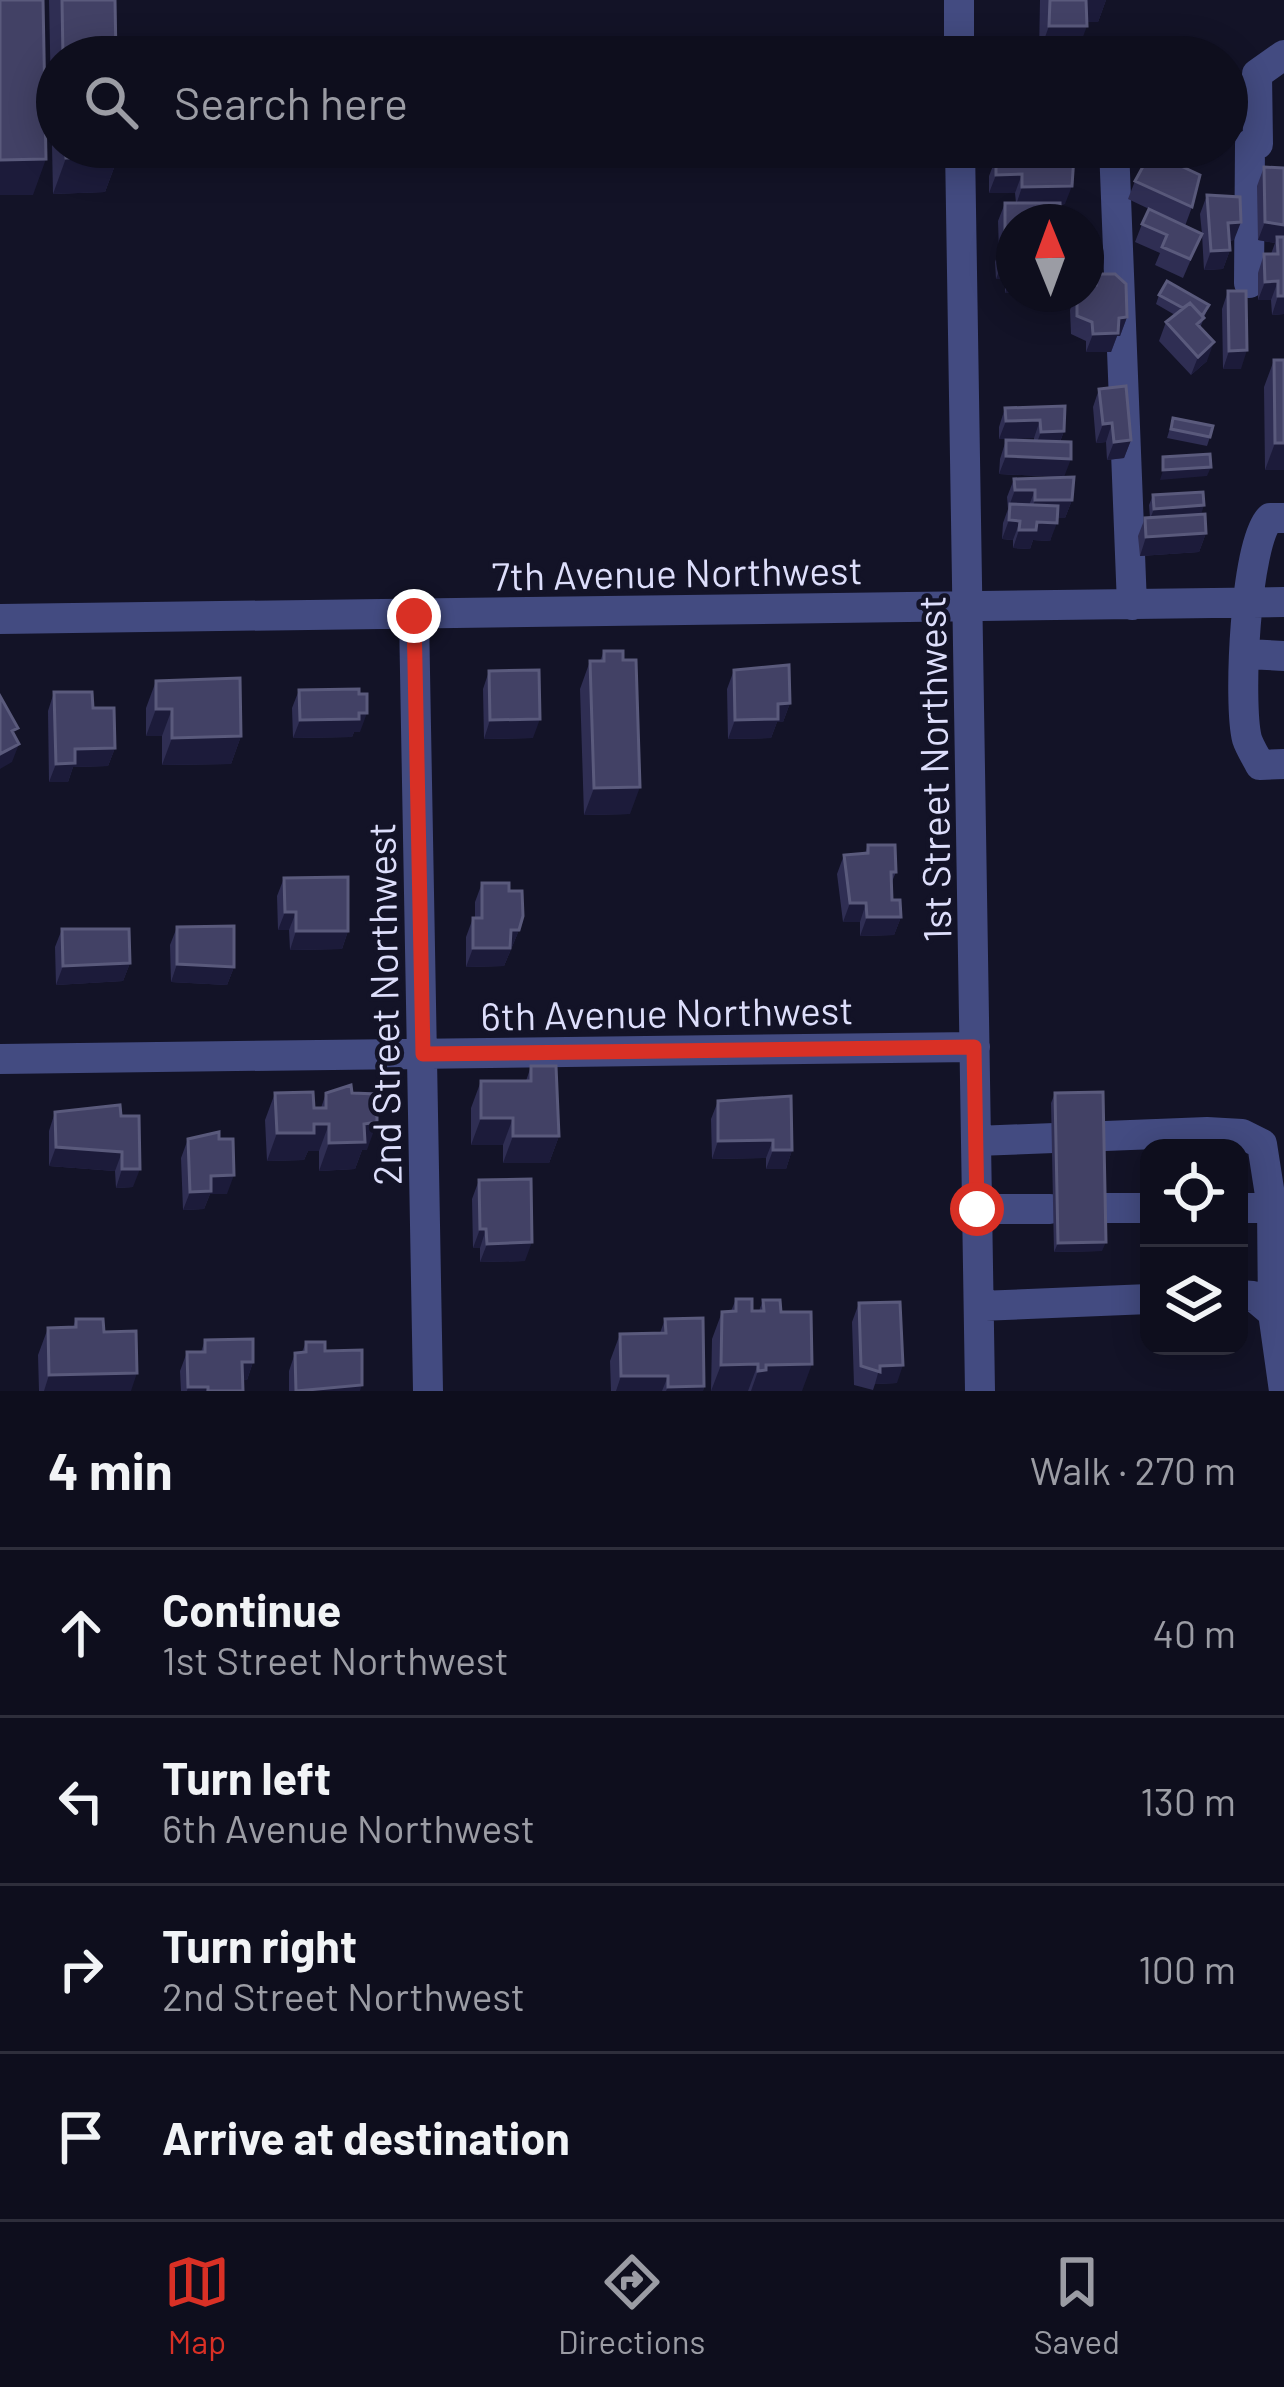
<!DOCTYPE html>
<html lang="en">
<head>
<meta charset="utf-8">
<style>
  :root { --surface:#0e0e1d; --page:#171726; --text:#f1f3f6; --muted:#9b9ca4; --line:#2e2e3b; --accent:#d93025 }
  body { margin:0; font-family:Barlow,sans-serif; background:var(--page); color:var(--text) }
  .controls { position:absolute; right:36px; bottom:36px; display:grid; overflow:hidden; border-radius:24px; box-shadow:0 6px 30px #0003 }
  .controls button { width:108px; height:108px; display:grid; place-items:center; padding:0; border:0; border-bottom:3px solid var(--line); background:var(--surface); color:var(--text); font:60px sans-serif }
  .compass { position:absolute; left:996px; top:204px; width:108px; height:108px; border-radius:50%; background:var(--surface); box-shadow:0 6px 30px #0003; rotate:359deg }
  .stop { position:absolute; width:36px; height:36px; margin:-27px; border:9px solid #d93025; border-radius:50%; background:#fff }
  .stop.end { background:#d93025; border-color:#fff; box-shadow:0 3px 12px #0008 }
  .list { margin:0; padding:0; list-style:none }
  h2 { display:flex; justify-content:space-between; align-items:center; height:156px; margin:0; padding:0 48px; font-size:51px }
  h2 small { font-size:39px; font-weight:400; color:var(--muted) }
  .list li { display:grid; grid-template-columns:78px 1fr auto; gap:36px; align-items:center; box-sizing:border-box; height:168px; padding:0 48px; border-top:3px solid var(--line) }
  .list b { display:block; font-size:45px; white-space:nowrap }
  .list p { margin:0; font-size:39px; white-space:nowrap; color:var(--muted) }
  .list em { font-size:39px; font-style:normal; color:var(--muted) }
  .icon { flex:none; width:66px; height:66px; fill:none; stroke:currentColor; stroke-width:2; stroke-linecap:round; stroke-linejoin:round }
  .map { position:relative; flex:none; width:1284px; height:1391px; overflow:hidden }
  .search { position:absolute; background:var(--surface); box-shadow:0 6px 30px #0003; left:36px; right:36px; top:36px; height:132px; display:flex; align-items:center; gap:30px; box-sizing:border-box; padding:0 42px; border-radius:66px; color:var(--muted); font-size:45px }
  .sheet { height:828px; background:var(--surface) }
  nav { display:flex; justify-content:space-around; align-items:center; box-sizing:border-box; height:168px; border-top:3px solid var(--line); background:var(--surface); font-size:33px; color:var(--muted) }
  nav a { display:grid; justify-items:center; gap:6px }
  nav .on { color:var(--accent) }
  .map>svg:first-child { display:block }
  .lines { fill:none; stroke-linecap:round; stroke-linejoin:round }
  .minor { stroke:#434b81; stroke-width:30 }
  .wall { fill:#2f2e53 }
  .shaded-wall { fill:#1c1b3a }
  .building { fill:#424165; stroke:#5a5a7c; stroke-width:3 }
  .route { stroke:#d93025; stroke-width:15 }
  .labels { text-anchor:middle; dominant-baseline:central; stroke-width:9; stroke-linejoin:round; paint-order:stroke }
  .street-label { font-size:39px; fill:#dddefb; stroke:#131327 }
</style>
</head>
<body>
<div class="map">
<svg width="1284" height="1391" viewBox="0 0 1284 1391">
  <rect width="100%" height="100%" fill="#131327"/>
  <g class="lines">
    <!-- minor -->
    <path class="minor" d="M959,0v57
      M1258,144l-1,-70 27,-19
      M960,147l20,1244
      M1114,147l18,458
      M1249,283l1,-139
      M1284,518h-14c-25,25 -32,186 -23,221 3,9 9,18 13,26l24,-1
      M414,616l14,775
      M0,619l1284,-17
      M1247,654l37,2
      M0,1059l975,-12
      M976,1141l231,-9 35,2 20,10 10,64 1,105
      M1102,1208h47
      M1239,1208h33
      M977,1209h73
      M1239,1295l14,1 20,17 11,78
      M979,1306l170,-7"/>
  </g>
  <!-- wall -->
  <path class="wall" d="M49,0h66l1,57h-59v90h61v10l-13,35 -52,2z
    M1040,0h66l-8,22h-11l-10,31 -38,1z
    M996,158l69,46 -5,1 -1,17h-45v71h-9v-14h-9l-1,-17 4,-11 -1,-30 7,-18h11l-1,-10h-26v-17z
    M1264,167l20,1v146l-12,1 -1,-15h-13v-27l6,-19h7l4,-11 -17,-3 -1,-54z
    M1135,181l57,26 -7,19 -57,-27z
    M1207,195l27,45 -5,1 1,9 -7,19 -19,1 -2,-36 -19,44 -28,-13 5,-12 -25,-11 7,-18 60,10 -2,-20z
    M1096,274l31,43 -7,19h-3l-6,16h-25v-11l-15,-7 -1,-24 6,-16h10z
    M1228,291l13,78h-18l-1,-60z
    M1159,295l50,10 -9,23 7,33 -16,14 -32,-34 7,-19 9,-7 -19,-11z
    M1274,360l10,110h-19l-1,-83z
    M1099,389l32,51 -7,18 -17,2 -1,-18 -10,1 -3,-36z
    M1005,408l59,23 -4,11 4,35 8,23 -7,18h-8l-7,23 -17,-1 -3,9 -17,-1v-8l-11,-1 1,-16 5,-14 -1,-12 7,-18 50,-2 -65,-3 1,-15 6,-19 28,1v-3l-35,1v-12z
    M1173,418l37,19 -3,9 -40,-8z
    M1153,495l48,19 5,19 -7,19 -59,4 -2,-20 7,-18h5l-1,-13z
    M604,651l26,163 -46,1 -4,-126 10,-28h10z
    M734,670l56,33 -7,19h-6l-6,16 -43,1 -1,-50z
    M489,671l44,67 -49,1 -1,-50z
    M156,681l85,55 -10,28 -69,1v-29h-16v-28z
    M299,690l61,42h-6l-2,5 -59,1 -1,-30z
    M54,692l39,16 22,40 -7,18 -35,1 -5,15h-19l-1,-71z
    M868,845l28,27 -5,12 1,16 9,17 -7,18 -34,1v-14h-17l-6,-48 7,-19 21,-2z
    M284,878l64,53 -6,18 -52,1 -1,-20h-11l-1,-34z
    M482,883l27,8 10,39 -15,36 -38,1v-30l7,-19h2v-16z
    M177,927l57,40 -7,18 -56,-3 -1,-37z
    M62,929l68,34 -7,18 -67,4 -1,-38z
    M531,1066l28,70 -10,27h-46v-18h-32v-37l10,-27h45z
    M275,1093l39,15h7l5,-15h26l15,57h-5l-7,19 -36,2v-20h-11l-4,9 -37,1 -2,-41z
    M1055,1093l47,158 -48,1 -3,-149z
    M718,1101l74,49 -6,19h-20v-11l-54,1 -1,-40z
    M55,1112l66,4 12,71 -17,1 -1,-17 -66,-5v-35z
    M188,1139h31l8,55h-17l-6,15 -21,1 -2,-52z
    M479,1180l46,81 -45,1v-14h-7l-1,-49z
    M736,1299l16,12h7l4,-11 18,12 21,79h-91l1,-52 10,-27 9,-1z
    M859,1303l38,80 -22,1 -2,6 -19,-5 -2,-63z
    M76,1319l28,13 27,59h-92l-1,-36 10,-27 25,-1z
    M665,1319l39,67 -1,5h-92l-1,-30 10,-27 40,-1z
    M205,1340l48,22 -6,18h-4v11h-62l-1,-20 7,-19h14z
    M306,1342l19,9 35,40h-71v-20l6,-18 7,-1z"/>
  <!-- shaded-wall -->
  <path class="shaded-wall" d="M1084,0h22l-8,22h-22z
    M1049,26h38l-10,27 -38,1z
    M118,157l-13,35 -52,2 13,-36z
    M46,159l-13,36h-33v-35z
    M1022,174l-7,19h-26l7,-18z
    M1072,186l-7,18 -49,1 6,-18z
    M1241,222l-7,18 -13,1 7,-18z
    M1265,222l19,3v19l-7,-7 -2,6 -17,-3z
    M1005,232l9,1v18l-12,-7 -3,7z
    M1230,250l-7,19 -19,1 7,-19z
    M1012,260l-7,19h-9l7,-18z
    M1012,274h2v19h-9z
    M1278,281l-7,19h-13l7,-18z
    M1278,296h6v18l-12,1z
    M1127,317l-7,19h-3l-6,16h-25l7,-18 26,-16z
    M1214,342l-7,19 -16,14 7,-18z
    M1247,350l-6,19h-18l6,-18z
    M1040,420l-6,18 -35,1 7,-18z
    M1112,423l-6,19 -10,1 7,-19z
    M1064,431l-7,18 -23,1 7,-18z
    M1131,440l-7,18 -17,2 7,-18z
    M1275,443h9v27h-19z
    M1006,456l65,3 -7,18 -65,-3z
    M1211,467l-4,9 -47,4 3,-10z
    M1015,490h20l-7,18 -18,-4 -2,5z
    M1035,500h37l-7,18 -36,1z
    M1204,505l-3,10 -51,4 4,-10z
    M1009,520l11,1 -7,19 -11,-1z
    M1037,522l20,1 -7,18 -17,-1 -3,9 -17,-1 6,-18z
    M1206,533l-7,19 -59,4 6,-19z
    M790,703l-7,19h-6l-6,16 -43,1 7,-19 43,-16z
    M156,709h16l-10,27h-16z
    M367,713l-7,19h-6l-2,5 -59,1 7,-18z
    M540,719l-7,19 -49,1 6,-19z
    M241,736l-10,28 -69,1 10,-27z
    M19,744l-7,18 -12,7v-15z
    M115,748l-7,18 -35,1 -5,15h-19l7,-18 19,-15z
    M640,787l-10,27 -46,1 10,-27z
    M850,903h16l-6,19h-17z
    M285,912h11l-7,18h-11z
    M867,917h34l-7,18 -34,1z
    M511,930h8l-15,36 -38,1 7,-19z
    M296,931h52l-6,18 -52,1z
    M130,963l-7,18 -67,4 7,-19z
    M177,964l57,3 -7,18 -56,-3z
    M481,1118h32l-10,27h-32z
    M377,1122l-10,28h-5l-7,19 -36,2 10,-28 35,-19z
    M314,1124h15l-10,27h-11l-4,9 -37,1 10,-28z
    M513,1136h46l-10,27h-46z
    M773,1140l-7,18 -54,1 6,-18z
    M56,1147l66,5 -7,19 -66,-5z
    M773,1150h19l-6,19h-20z
    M122,1169h18l-7,18 -17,1z
    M234,1175l-7,19h-17l-6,15 -21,1 7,-18 21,-16z
    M480,1229h6l-6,19h-7z
    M532,1242l-7,19 -45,1 7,-18z
    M1106,1242l-4,9 -48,1 4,-9z
    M242,1362h11l-6,18 -11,1z
    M758,1364l-10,27h-37l10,-26z
    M812,1364l-10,27h-51l7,-20 8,-6z
    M903,1365l-6,18 -22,1 5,-18z
    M137,1373l-6,18h-87l5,-16z
    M621,1376h47l-6,15h-46z
    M362,1385l-2,6h-52z
    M704,1386l-1,5h-37l2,-4z
    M188,1387h20l-2,4h-19z"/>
  <!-- building -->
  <path class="building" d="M0,0h43l3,159 -46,1z
    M62,0h53l1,57h-53z
    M1050,0h36l1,26h-38z
    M65,147h53v10l-52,1z
    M1151,152l49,23 -8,32 -57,-26z
    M1074,156l-2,30 -50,1v-13l-26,1v-17z
    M1264,167l20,1v57l-19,-3z
    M1207,195l33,2 1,25 -13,1 2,27 -19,1z
    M1005,203h55v17l-9,-1v3h-37v11l-9,-1z
    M1149,209l53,25 -12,25 -28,-12 5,-12 -25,-11z
    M1277,237h7v59h-6v-15l-13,1 -1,-28h14z
    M1014,243v31h-2v-14l-9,1 -1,-17z
    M1096,274h19l11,10 1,33 -8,1 -1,15 -25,1 -1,-12 -15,-6v-22h9v-9h10z
    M1167,281l42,24 -7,11 -12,-13 -7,5 -24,-13z
    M1228,291h18l1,59 -18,1z
    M1190,303l14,15 -7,6 17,18 -16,15 -32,-35z
    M1274,360h10v83h-9z
    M1126,386l5,54 -17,2 -2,-19 -9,1 -4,-35z
    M1065,406l-1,25 -23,1 -1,-12 -34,1 -1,-13z
    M1173,418l40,8 -3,11 -39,-8z
    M1006,440l65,2v17l-65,-3z
    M1210,454l1,13 -48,3v-13z
    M1074,477l-2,23h-37v-10h-20l-1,-11z
    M1203,492l1,13 -50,4 -1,-14z
    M1010,504l48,2 -1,17 -20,-1 -1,8h-17l1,-9 -11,-1z
    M1205,514l1,19 -60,4 -1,-19z
    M604,651h19v9h13l4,127 -46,1 -4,-127h14z
    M789,665l1,38 -12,1v15l-43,1 -1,-50z
    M539,670l1,49 -50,1 -1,-49z
    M240,678l1,58 -69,2v-29h-16v-28z
    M359,689v5h8v19h-8v6l-59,1 -1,-30z
    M54,692h38l1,16h21l1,40 -40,1v14l-19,1z
    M0,696l18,32 -6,3 7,13 -19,10z
    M868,845h27l1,27h-5l1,28h8l1,17h-34l-1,-14h-16l-6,-48 24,-2z
    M348,877v54h-52v-19h-11l-1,-34z
    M482,883h27v8h13l1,25 -4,14h-8l-1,18h-37v-30h9z
    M234,926v41l-57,-3v-37z
    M62,929h67l1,34 -67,3z
    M531,1066h25l3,70h-46v-18h-32v-37h50z
    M351,1085l1,8 25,1v28l-13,2 1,18 -36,1v-19h-15v9h-37l-2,-40 38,-1 1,16h12v-15z
    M1103,1092l3,150 -48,1 -3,-150z
    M791,1096l1,54h-19v-10l-55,1v-40z
    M120,1105l1,11h18l1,53h-18v-17l-66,-5 -1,-35z
    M219,1132v7h14l1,36 -23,1v15l-21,1 -2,-53z
    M531,1179l1,63 -45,2 -1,-15h-6l-1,-49z
    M736,1299h16v12h12l-1,-11h17l1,12h30l1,52 -46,1v5l-8,1v-7l-37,1 1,-53 14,-1z
    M900,1302l3,63 -23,1v6l-19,-6 -2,-63z
    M703,1318l1,68 -36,1v-11h-47l-1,-42 46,-1 -1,-14z
    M76,1319h27l1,13 32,-1 1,42 -88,2 -1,-47 28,-1z
    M253,1339v23h-11l1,29h-35v-4h-20l-1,-35h18v-12z
    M306,1342h19v9l37,-1v35l-66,6 -1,-38 11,-1z"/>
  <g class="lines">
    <!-- route -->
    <path class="route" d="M414,616l9,438 551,-7 3,162"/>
  </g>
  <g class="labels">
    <!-- street labels -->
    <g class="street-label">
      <text transform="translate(677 572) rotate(-1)">7th Avenue Northwest</text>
      <text transform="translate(933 769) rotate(-91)">1st Street Northwest</text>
      <text transform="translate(383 1004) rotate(-91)">2nd Street Northwest</text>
      <text transform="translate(667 1012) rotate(-1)">6th Avenue Northwest</text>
    </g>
  </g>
</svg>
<div class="controls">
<button><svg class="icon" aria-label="locate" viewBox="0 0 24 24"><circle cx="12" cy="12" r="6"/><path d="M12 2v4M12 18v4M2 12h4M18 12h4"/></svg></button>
<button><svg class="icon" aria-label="layers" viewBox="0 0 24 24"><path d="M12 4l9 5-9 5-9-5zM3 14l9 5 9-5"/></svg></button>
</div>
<svg class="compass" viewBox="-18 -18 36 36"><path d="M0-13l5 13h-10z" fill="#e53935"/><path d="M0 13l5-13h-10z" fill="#9b9ca4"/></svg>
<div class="stop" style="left:977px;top:1209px"></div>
<div class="stop end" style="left:414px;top:616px"></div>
<div class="search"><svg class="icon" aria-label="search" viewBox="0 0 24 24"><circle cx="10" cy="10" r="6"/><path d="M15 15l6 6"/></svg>Search here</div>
</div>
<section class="sheet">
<h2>4 min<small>Walk · 270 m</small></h2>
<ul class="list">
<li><svg class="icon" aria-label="ahead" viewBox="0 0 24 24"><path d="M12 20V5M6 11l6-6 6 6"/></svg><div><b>Continue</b><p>1st Street Northwest</p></div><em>40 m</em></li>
<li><svg class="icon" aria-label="left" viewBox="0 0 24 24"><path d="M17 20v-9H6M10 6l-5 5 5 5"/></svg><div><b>Turn left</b><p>6th Avenue Northwest</p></div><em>130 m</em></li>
<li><svg class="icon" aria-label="right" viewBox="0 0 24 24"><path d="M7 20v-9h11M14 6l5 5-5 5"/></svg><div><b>Turn right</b><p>2nd Street Northwest</p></div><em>100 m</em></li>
<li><svg class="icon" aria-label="arrive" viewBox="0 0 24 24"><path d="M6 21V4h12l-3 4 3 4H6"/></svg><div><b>Arrive at destination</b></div></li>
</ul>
</section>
<nav>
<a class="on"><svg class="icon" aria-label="map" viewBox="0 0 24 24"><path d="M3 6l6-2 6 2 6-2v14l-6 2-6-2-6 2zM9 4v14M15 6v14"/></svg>Map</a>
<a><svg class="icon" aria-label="directions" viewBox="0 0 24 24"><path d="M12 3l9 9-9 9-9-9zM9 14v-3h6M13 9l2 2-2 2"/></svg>Directions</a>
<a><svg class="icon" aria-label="saved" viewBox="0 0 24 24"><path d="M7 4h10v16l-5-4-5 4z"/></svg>Saved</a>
</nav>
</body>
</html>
